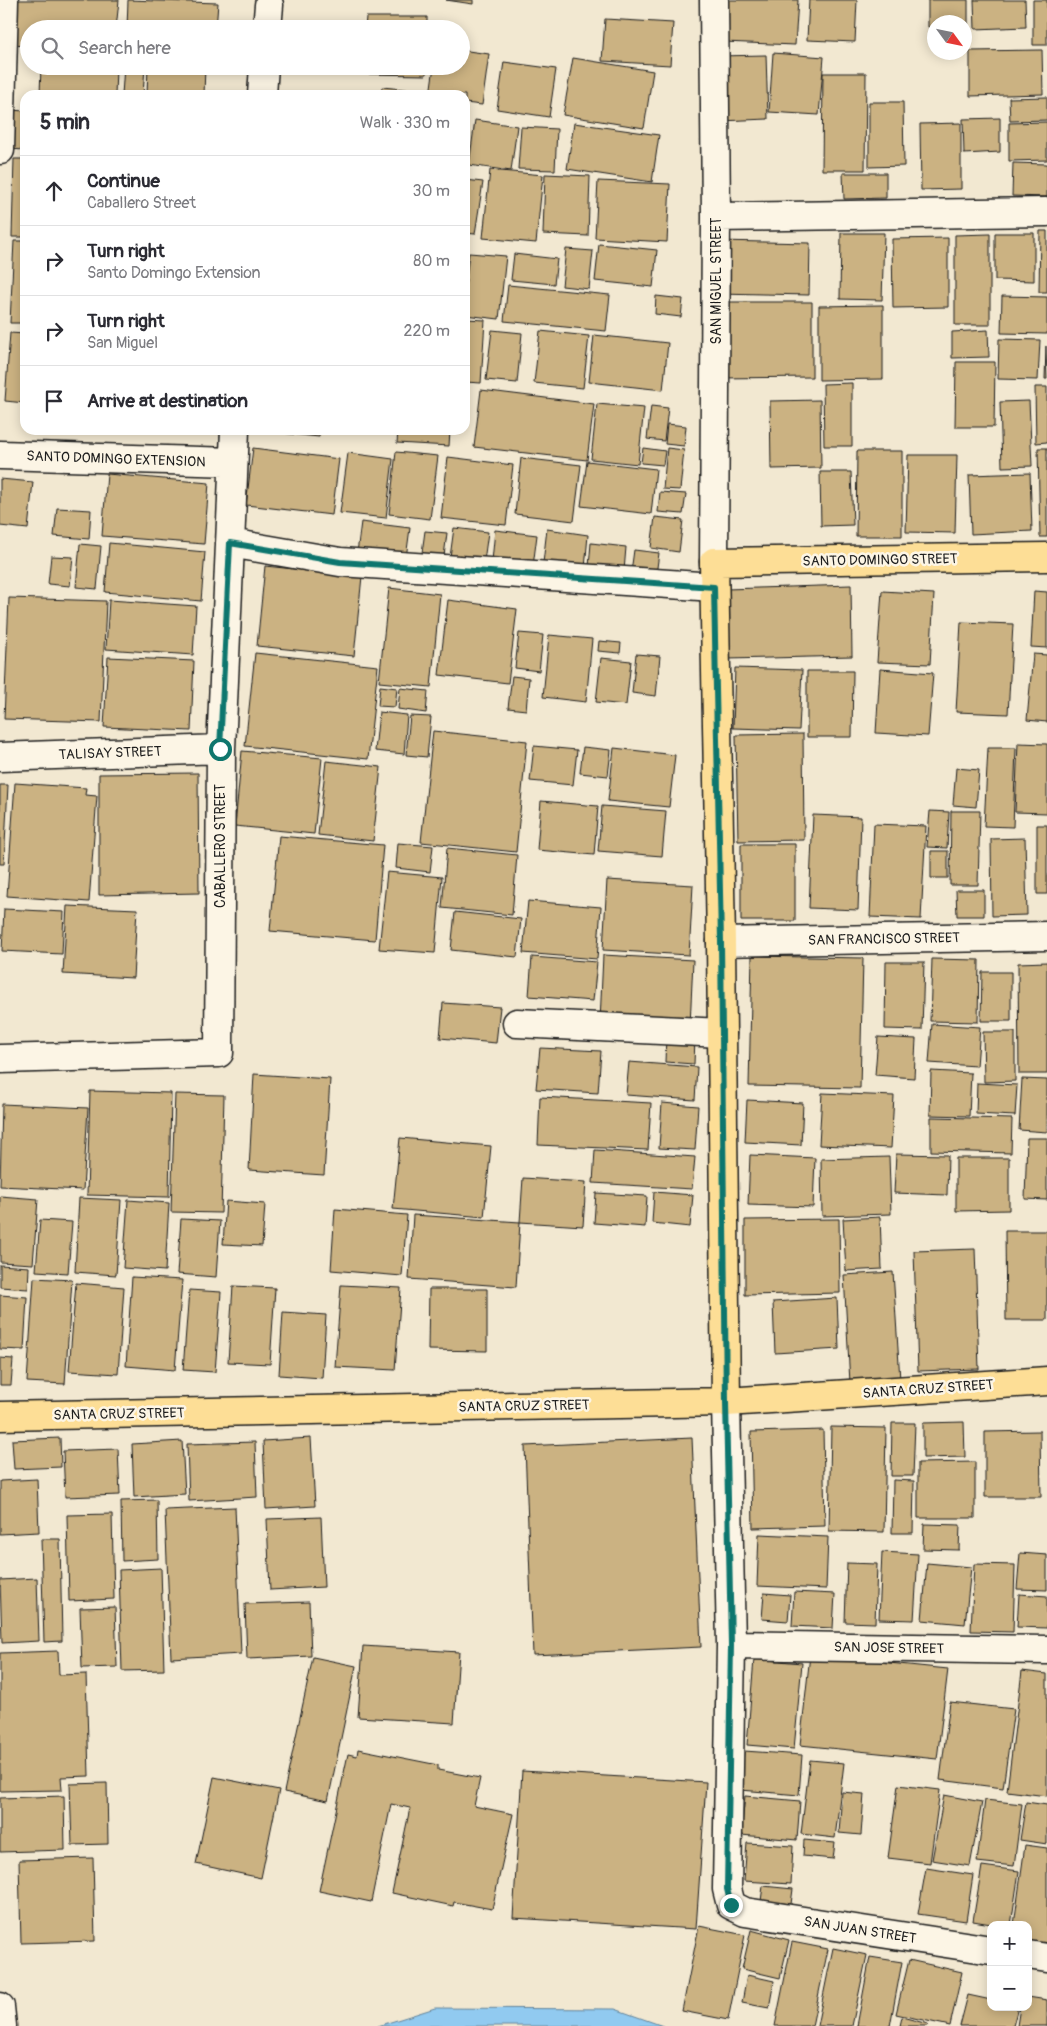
<!DOCTYPE html>
<html lang="en">
<head>
<meta charset="utf-8">
<style>
  :root { --surface:#fff; --page:#f7f7f7; --text:#2b2b33; --muted:#7c7c81; --line:#e1e1e2 }
  body { margin:0; font-family:Pangolin,sans-serif; background:var(--page); color:var(--text) }
  .controls { position:absolute; right:15px; bottom:15px; display:grid; overflow:hidden; border-radius:10px; box-shadow:0 2px 12px #0003 }
  .controls button { width:45px; height:45px; display:grid; place-items:center; padding:0; border:0; border-bottom:1px solid var(--line); background:var(--surface); color:var(--text); font:25px sans-serif }
  .compass { position:absolute; left:927px; top:15px; width:45px; height:45px; border-radius:50%; background:var(--surface); box-shadow:0 2px 12px #0003; rotate:123deg }
  .stop { position:absolute; width:15px; height:15px; margin:-11px; border:4px solid #0f766e; border-radius:50%; background:#fff }
  .stop.end { background:#0f766e; border-color:#fff; box-shadow:0 1px 5px #0008 }
  .list { margin:0; padding:0; list-style:none }
  h2 { display:flex; justify-content:space-between; align-items:center; height:65px; margin:0; padding:0 20px; font-size:21px }
  h2 small { font-size:16px; font-weight:400; color:var(--muted) }
  .list li { display:grid; grid-template-columns:32px 1fr auto; gap:15px; align-items:center; box-sizing:border-box; height:70px; padding:0 20px; border-top:1px solid var(--line) }
  .list b { display:block; font-size:19px; white-space:nowrap }
  .list p { margin:0; font-size:16px; white-space:nowrap; color:var(--muted) }
  .list em { font-size:16px; font-style:normal; color:var(--muted) }
  .icon { flex:none; width:28px; height:28px; fill:none; stroke:currentColor; stroke-width:2; stroke-linecap:round; stroke-linejoin:round }
  .map { position:relative; flex:none; width:1047px; height:2026px; overflow:hidden }
  .search { position:absolute; background:var(--surface); box-shadow:0 2px 12px #0003; left:20px; top:20px; width:450px; height:55px; display:flex; align-items:center; gap:12px; box-sizing:border-box; padding:0 18px; border-radius:28px; color:var(--muted); font-size:19px }
  .panel { position:absolute; background:var(--surface); box-shadow:0 2px 12px #0003; left:20px; top:90px; width:450px; height:345px; border-radius:15px }
  .map>svg:first-child { display:block }
  .water { fill:#91caf0; stroke:#62849b }
  .building { fill:#cbb282; stroke:#1c1c1c }
  .lines { fill:none; stroke-linecap:round; stroke-linejoin:round }
  .minor-casing { stroke:#1c1c1c; stroke-width:31 }
  .major-casing { stroke:#1c1c1c; stroke-width:31 }
  .minor { stroke:#fcf5e5; stroke-width:28 }
  .major { stroke:#fdde96; stroke-width:28 }
  .route { stroke:#0f766e; stroke-width:6 }
  .labels { text-anchor:middle; dominant-baseline:central; stroke-width:5; stroke-linejoin:round; paint-order:stroke }
  .street-label { font-size:14px; fill:#1c1c1c; stroke:#fcf5e5 }
</style>
</head>
<body>
<div class="map">
<svg width="1047" height="2026" viewBox="0 0 1047 2026">
  <rect width="100%" height="100%" fill="#f2e8d1"/>
  <filter id="ink" filterUnits="userSpaceOnUse"><feTurbulence type="fractalNoise" baseFrequency=".02" numOctaves="2"/><feDisplacementMap in="SourceGraphic" scale="10" xChannelSelector="R" yChannelSelector="G"/><feConvolveMatrix kernelMatrix="1 2 1 2 8 2 1 2 1" color-interpolation-filters="sRGB"/></filter>
  <g filter="url(#ink)">
    <!-- water -->
    <path class="water" d="M435,2008l180,1 48,17h-285z"/>
    <!-- building -->
    <path class="building" d="M17,0h102l-3,29h-87v17l-17,-1z
      M128,0l90,3 -2,26h-89z
      M446,0h27v4z
      M726,0h72l-3,45 -71,-3z
      M809,0h48l-2,42 -48,-2z
      M928,0h40v26h-4v-4h-30v5h-6z
      M974,0h51l1,27 -51,2z
      M1033,0h14v45h-14z
      M366,17h61v12h-62z
      M605,19l68,4 -3,42 -68,-4z
      M461,50l28,4 -7,51 -17,-2v-8h-35l4,-29h27z
      M1042,50l1,44 -73,2v-45z
      M773,53l51,4 -5,58 -50,-3z
      M766,55l2,64 -48,2 -2,-65z
      M573,58l80,13 -9,57 -81,-13z
      M504,62l52,7 -7,48 -52,-8z
      M41,66l75,2 -1,27h-75z
      M124,66h21l-2,29h-21z
      M148,66h57l-1,29h-57z
      M364,66h62v9l-62,-1z
      M823,73h43l-1,97h-43z
      M382,87l42,4 -1,4h-42z
      M300,92l31,3h-31z
      M1047,97v23l-37,1 -1,-23z
      M869,102h34l1,64 -35,1z
      M11,110l14,1v39l-16,-1z
      M1000,118v34l-36,2 -1,-35z
      M475,120l42,6 -6,45 -42,-6z
      M1047,122v38l-38,1v-38z
      M574,123l85,12 -7,47 -85,-13z
      M961,123v66l-40,1 -1,-66z
      M521,127l36,2 -2,41 -37,-1z
      M14,159h11v78h-13z
      M1013,163l34,1v33l-35,-1z
      M490,170l53,5 -7,68 -53,-5z
      M843,173h43v25l-42,1z
      M545,174l45,2 -2,60 -45,-2z
      M465,180l18,2 -8,52 -10,-1z
      M598,181l72,3 -3,58 -72,-4z
      M1040,231h7v61h-8z
      M841,233h43l-2,67 -42,-1z
      M995,233h39v48l-39,-1z
      M990,234v91h-35v-90z
      M465,237h2l-2,24z
      M948,238v69l-55,1 -1,-69z
      M14,241h11v82h-15z
      M718,241l92,2 -1,52 -91,-2z
      M599,244l58,6 -4,37 -58,-6z
      M566,249l27,2 -4,38 -27,-3z
      M469,253l37,3 -7,63 -34,-4v-26z
      M514,254l43,5 -3,25 -43,-4z
      M508,285l102,10 -4,36 -102,-10z
      M656,296l27,3 -2,18 -26,-3z
      M1002,296l45,1v37l-46,-1z
      M720,302h92v75l-91,1z
      M883,305v74l-64,1v-74z
      M465,319l20,1 -4,63 -16,-1z
      M492,330l30,3 -5,50 -31,-3z
      M988,330l1,27 -37,1v-26z
      M540,331l49,5 -6,52 -49,-5z
      M10,333l15,1v69l-20,-2z
      M594,335l74,8 -5,47 -74,-8z
      M999,339l41,1 -2,40 -40,-1z
      M1046,346l1,33h-2z
      M956,362h39l-1,65h-39z
      M852,383v63h-28l-1,-62z
      M1035,387h12v55l-11,1z
      M481,390l113,14 -7,56 -113,-13z
      M820,400l1,68 -50,1 -1,-68z
      M1029,401l3,65 -30,1 -2,-65z
      M597,404l47,4 -6,56 -47,-5z
      M651,406l17,2 -4,33 -17,-2z
      M667,424l19,2 -2,20 -19,-2z
      M272,430h48l-1,7 -47,-5z
      M398,430h52l-1,16 -52,-3z
      M253,448l86,11 -7,56 -86,-10z
      M643,448l22,3 -2,14 -22,-2z
      M667,448l17,2 -4,40 -17,-1z
      M1038,448h9v89h-7z
      M857,451h45v85h-46z
      M396,452l42,4 -8,63 -41,-5z
      M348,453l45,6 -7,59 -46,-5z
      M908,455h49l-2,78 -49,-1z
      M448,457l65,8 -7,60 -65,-7z
      M521,458l60,7 -7,56 -59,-7z
      M587,461l69,8 -5,45 -70,-8z
      M820,472h31l2,53 -32,1z
      M1030,473l2,58 -61,3 -2,-59z
      M107,474l102,9 -5,61 -102,-8z
      M0,479l33,3 -5,47 -28,-3z
      M660,492l26,2 -3,20 -25,-2z
      M57,508l34,2 -2,29 -35,-3z
      M655,517l28,3 -4,32 -28,-4z
      M361,522l49,6 -4,30 -49,-5z
      M454,528l34,4 -4,29 -34,-4z
      M547,529l41,6 -3,33 -42,-5z
      M495,530l42,5 -4,31 -41,-5z
      M425,531l22,2 -3,23 -22,-3z
      M109,543l96,9 -4,49 -96,-9z
      M591,543l35,4 -2,24 -35,-4z
      M80,544l21,2 -4,43 -21,-2z
      M634,550l25,3 -3,22 -25,-3z
      M51,556l22,1 -3,29 -22,-2z
      M265,566l97,10 -8,80 -97,-10z
      M851,585l1,71 -124,3 -1,-70z
      M389,588l51,6 -9,93 -52,-5z
      M882,591l52,3 -4,70 -53,-2z
      M1034,591l13,1v56l-16,-1z
      M9,598l97,3 -5,121 -97,-3z
      M109,600l87,6 -3,49 -87,-6z
      M448,600l69,9 -9,74 -69,-8z
      M961,622l52,2 -5,90 -52,-2z
      M519,633l24,2 -4,36 -24,-3z
      M549,635l43,4 -6,63 -43,-5z
      M599,641l22,2 -1,10 -22,-2z
      M255,653l123,13 -10,93 -123,-13z
      M636,654l24,2 -4,40 -24,-3z
      M1033,654l14,1v67l-20,-2z
      M108,657l86,4 -3,70 -87,-4z
      M601,658l30,3 -5,44 -30,-3z
      M735,668l67,2 -3,60 -66,-2z
      M880,669l53,4 -5,63 -52,-3z
      M807,671h46l-1,66h-45z
      M512,676l17,2 -3,32 -18,-2z
      M380,686l17,2 -2,19 -17,-1z
      M400,688l28,3 -2,22 -28,-4z
      M379,712l28,3 -3,39 -29,-3z
      M410,716l21,1 -4,40 -21,-2z
      M433,731l94,10 -11,111 -95,-10z
      M803,734l1,106 -66,1 -2,-106z
      M1018,743l29,1v69l-32,-1z
      M534,746l43,4 -4,35 -43,-4z
      M583,747l28,3 -3,26 -28,-3z
      M614,748l61,7 -6,52 -61,-6z
      M988,748h28l-3,79 -29,-1z
      M242,751l80,7 -8,76 -79,-8z
      M326,761l55,6 -8,74 -55,-6z
      M956,768l23,2 -3,37 -23,-2z
      M198,773l1,120 -100,2v-121z
      M15,783l71,5 -1,7 12,1 -8,106 -82,-6z
      M0,785h8l-4,79h-4z
      M541,801l57,5 -4,49 -57,-5z
      M602,806l64,5 -4,45 -64,-5z
      M930,811l19,1 -2,36 -20,-1z
      M951,811h29l-2,74h-28z
      M813,815l48,2 -3,93 -49,-2z
      M874,824l52,2 -5,93 -51,-2z
      M1037,825h10v69h-10z
      M279,836l104,9 -8,95 -105,-9z
      M1025,838l2,77 -35,1 -1,-77z
      M398,843l35,3 -3,26 -34,-4z
      M741,844h54v77h-54z
      M447,848l70,7 -5,60 -70,-7z
      M931,851h17v27h-17z
      M387,872l55,5 -7,76 -56,-4z
      M607,880l86,5 -4,70 -86,-5z
      M956,890h28v26h-27z
      M528,901l73,6 -4,52 -74,-6z
      M67,906l70,3 -4,69 -70,-4z
      M4,909l60,3 -2,42 -60,-3z
      M455,912l66,7 -4,38 -66,-7z
      M603,955l90,5 -3,66 -90,-4z
      M752,956l111,2 -3,130 -111,-2z
      M532,957l65,5 -4,39 -64,-5z
      M932,959l47,1 -1,62 -48,-1z
      M886,962h38l-2,68 -37,-1z
      M1047,962v112h-28l-1,-111z
      M982,972h29v49h-30z
      M443,1003l57,4 -4,36 -56,-5z
      M932,1024l48,3 -3,39 -48,-3z
      M983,1032h32v49l-31,1z
      M666,1036l29,1 -1,27 -29,-2z
      M878,1037l38,2 -2,39 -39,-3z
      M540,1048l61,3 -3,42 -62,-4z
      M629,1062l68,5 -2,33 -69,-5z
      M931,1071l40,2 -2,43 -39,-1z
      M254,1074l76,5 -6,96 -75,-5z
      M1022,1079l25,1v52l-28,-2z
      M977,1083l40,2 -2,31 -39,-2z
      M90,1091l81,2 -2,104 -82,-2z
      M822,1093l72,3 -3,52 -72,-3z
      M175,1094l49,1 -3,118 -50,-1z
      M540,1097l111,6 -3,47 -110,-5z
      M747,1100l56,3 -2,42 -56,-3z
      M662,1103l36,3 -3,44 -36,-2z
      M2,1104l86,4 -5,82 -83,-4z
      M931,1117l81,2 -1,34 -80,-2z
      M400,1138l91,8 -7,71 -91,-8z
      M1027,1138h20v62l-22,-1z
      M595,1150l100,7 -3,32 -99,-6z
      M896,1154l52,1 -1,40 -53,-2z
      M750,1155l65,3 -2,49 -65,-2z
      M889,1157l2,57 -69,2 -1,-57z
      M956,1158h53v52l-53,1z
      M523,1178l63,4 -3,44 -63,-4z
      M654,1192l39,3 -3,32 -38,-4z
      M596,1193l51,3 -2,31 -51,-4z
      M0,1196l38,3 -5,65 -33,-2z
      M79,1198l42,2 -5,75 -41,-3z
      M128,1200l41,3 -4,68 -42,-3z
      M226,1201l39,3 -3,42 -39,-2z
      M335,1209l72,6 -5,61 -71,-6z
      M413,1215l107,7 -4,65 -107,-8z
      M880,1217l2,52 -36,2 -3,-52z
      M181,1219l39,2 -4,56 -39,-3z
      M839,1219l1,74 -95,2v-75z
      M40,1220l32,2 -4,51 -32,-2z
      M1005,1231h42v89h-41z
      M975,1249l4,120 -61,2 -4,-120z
      M0,1265l29,2 -1,22 -28,-2z
      M893,1272l7,108 -50,3 -6,-108z
      M132,1277l50,3 -7,90 -49,-4z
      M34,1278l38,2 -7,104 -38,-2z
      M76,1283l48,4 -6,87 -49,-3z
      M341,1285l60,3 -6,82 -60,-3z
      M233,1286l42,2 -5,76 -42,-2z
      M429,1289h58v62l-59,-1z
      M189,1290l32,2 -6,80 -32,-2z
      M0,1295l27,2 -3,53 -24,-1z
      M837,1298l2,51 -64,4 -2,-51z
      M283,1312l43,3 -4,63 -43,-3z
      M0,1358l13,1 -2,26h-11z
      M964,1422l1,35 -42,1v-35z
      M892,1423h23l-2,53h-22z
      M831,1427l55,1 -2,104 -55,-1z
      M823,1430l2,96 -72,2 -2,-96z
      M1040,1431l1,66h-56v-65z
      M60,1438l1,29 -47,2 -2,-29z
      M311,1438l4,68 -49,3 -3,-68z
      M692,1438l9,209 -168,8 -8,-209z
      M182,1441l3,53 -51,3 -2,-53z
      M255,1442l2,55 -68,4 -2,-57z
      M118,1449l2,46 -55,2 -2,-46z
      M975,1462v56h-57v-55z
      M37,1479l2,53 -39,2v-53z
      M893,1480l21,1 -1,52h-21z
      M157,1500l1,59 -36,2 -1,-60z
      M235,1507l6,147 -70,4 -6,-148z
      M112,1514l2,85 -45,2 -2,-86z
      M321,1517l3,70 -54,3 -3,-71z
      M924,1524l36,1 -1,25 -36,-1z
      M759,1534l69,3 -2,52 -69,-3z
      M41,1539h19l2,102 -18,1z
      M882,1552l36,2 -4,66 -35,-1z
      M1020,1553l27,2v35l-30,-1z
      M847,1563l30,1 -2,59 -30,-1z
      M927,1563l44,4 -6,57 -43,-4z
      M974,1564l41,1 -2,67 -42,-1z
      M161,1568l3,102 -42,1 -3,-101z
      M37,1578l2,63 -37,2 -2,-63z
      M794,1592l41,2 -2,34 -41,-2z
      M764,1593l26,2 -2,26 -26,-2z
      M1019,1594l28,2v32l-30,-1z
      M309,1602l2,54 -64,3 -2,-55z
      M115,1607l2,60 -35,1 -2,-60z
      M363,1646l96,6 -5,71 -96,-6z
      M58,1651l1,24 27,-1 3,102 -28,1 1,13 -62,1v-138z
      M810,1655l138,14 -11,90 -137,-14z
      M313,1657l43,9 -28,135 -44,-9z
      M754,1659l48,4 -8,86 -47,-4z
      M1022,1671l25,3v122l-40,-5z
      M950,1702l64,7 -11,79 -63,-8z
      M358,1749l80,16v5l42,8 -6,28 39,8 -21,95 -38,-7 -1,4 -61,-13 18,-85 -19,-4 -20,98 -52,-11 29,-137 9,2z
      M744,1751l58,4 -3,40 -58,-5z
      M810,1760l34,3 -9,75 -34,-4z
      M522,1771l184,11 -10,147 -183,-11z
      M214,1777l65,13 -18,88 -65,-14z
      M107,1783l1,61 -36,1 -2,-61z
      M898,1785l42,5 -10,73 -42,-5z
      M842,1792l22,2 -3,41 -22,-2z
      M944,1795l38,7 -12,64 -38,-6z
      M64,1796l1,54 -65,2v-54z
      M745,1796l55,5 -3,39 -56,-5z
      M985,1800l37,4 -8,62 -37,-4z
      M1026,1802l21,3v39l-27,-4z
      M804,1840l31,3 -2,16 -30,-3z
      M747,1843l46,3 -2,38 -47,-3z
      M1025,1845l22,3v96l-19,-2v-17h-14z
      M93,1858l2,83 -74,2 -2,-83z
      M982,1866l37,5 -8,54h-14l-24,-4z
      M926,1868l47,7 -7,46 -48,-7z
      M763,1886l30,3 -2,15 -30,-3z
      M699,1926l46,9 -17,85 -46,-9z
      M751,1930l38,10 -9,38 -38,-9z
      M792,1942l36,7 -16,77h-37z
      M833,1948l34,7 -15,71h-35z
      M870,1957l32,5 -12,64h-33z
      M909,1960l53,12 -12,54 -54,-12z
      M747,1975l27,6 -5,27 -27,-5z
      M968,1995l23,5v7h27l-5,19h-53z
      M1028,1997l19,3v26h-30l3,-19h8z
      M902,2017l26,7 -1,2h-27z"/>
    <g class="lines">
      <!-- minor casing -->
      <g class="minor-casing">
        <path id="minor" d="M267,29l2,-24
          M262,95l2,-29
          M0,150l4,-150
          M716,217l331,-5
          M0,455l233,7
          M230,543l110,19 374,25
          M714,562l2,-345 -2,-217
          M0,757l221,-8
          M721,942l326,-6
          M517,1023l205,10
          M0,1059l219,-6 2,-304 14,-319
          M726,1402l5,243 -4,244 4,16 14,7 246,38
          M731,1645l316,5
          M1028,1955l19,3
          M0,2007l2,19"/>
      </g>
      <!-- major casing -->
      <g class="major-casing">
        <path id="major" d="M726,1402l-5,-460 -7,-380 333,-5
          M0,1416l726,-14 321,-21"/>
      </g>
      <!-- minor -->
      <use href="#minor" class="minor"/>
      <!-- major -->
      <use href="#major" class="major"/>
    </g>
  </g>
  <g class="lines" filter="url(#ink)">
    <!-- route -->
    <path class="route" d="M220,749l10,-206 110,19 374,25 7,355 5,460 5,243 -4,244 4,16"/>
  </g>
  <g class="labels">
    <!-- street labels -->
    <g class="street-label">
      <text transform="translate(716 281) rotate(-90)">SAN MIGUEL STREET</text>
      <text transform="translate(116 459) rotate(2)">SANTO DOMINGO EXTENSION</text>
      <text transform="translate(880 560) rotate(-1)">SANTO DOMINGO STREET</text>
      <text transform="translate(110 753) rotate(-2)">TALISAY STREET</text>
      <text transform="translate(220 846) rotate(-90)">CABALLERO STREET</text>
      <text transform="translate(884 939) rotate(-1)">SAN FRANCISCO STREET</text>
      <text transform="translate(928 1389) rotate(-4)">SANTA CRUZ STREET</text>
      <text transform="translate(524 1406) rotate(-1)">SANTA CRUZ STREET</text>
      <text transform="translate(119 1414) rotate(-1)">SANTA CRUZ STREET</text>
      <text transform="translate(889 1648) rotate(1)">SAN JOSE STREET</text>
      <text transform="translate(860 1930) rotate(9)">SAN JUAN STREET</text>
    </g>
  </g>
</svg>
<div class="controls">
<button>+</button>
<button>−</button>
</div>
<svg class="compass" viewBox="-18 -18 36 36"><path d="M0-13l5 13h-10z" fill="#e53935"/><path d="M0 13l5-13h-10z" fill="#7c7c81"/></svg>
<div class="stop" style="left:220px;top:749px"></div>
<div class="stop end" style="left:731px;top:1905px"></div>
<div class="search"><svg class="icon" aria-label="search" viewBox="0 0 24 24"><circle cx="10" cy="10" r="6"/><path d="M15 15l6 6"/></svg>Search here</div>
<section class="panel">
<h2>5 min<small>Walk · 330 m</small></h2>
<ul class="list">
<li><svg class="icon" aria-label="ahead" viewBox="0 0 24 24"><path d="M12 20V5M6 11l6-6 6 6"/></svg><div><b>Continue</b><p>Caballero Street</p></div><em>30 m</em></li>
<li><svg class="icon" aria-label="right" viewBox="0 0 24 24"><path d="M7 20v-9h11M14 6l5 5-5 5"/></svg><div><b>Turn right</b><p>Santo Domingo Extension</p></div><em>80 m</em></li>
<li><svg class="icon" aria-label="right" viewBox="0 0 24 24"><path d="M7 20v-9h11M14 6l5 5-5 5"/></svg><div><b>Turn right</b><p>San Miguel</p></div><em>220 m</em></li>
<li><svg class="icon" aria-label="arrive" viewBox="0 0 24 24"><path d="M6 21V4h12l-3 4 3 4H6"/></svg><div><b>Arrive at destination</b></div></li>
</ul>
</section>
</div>
</body>
</html>
